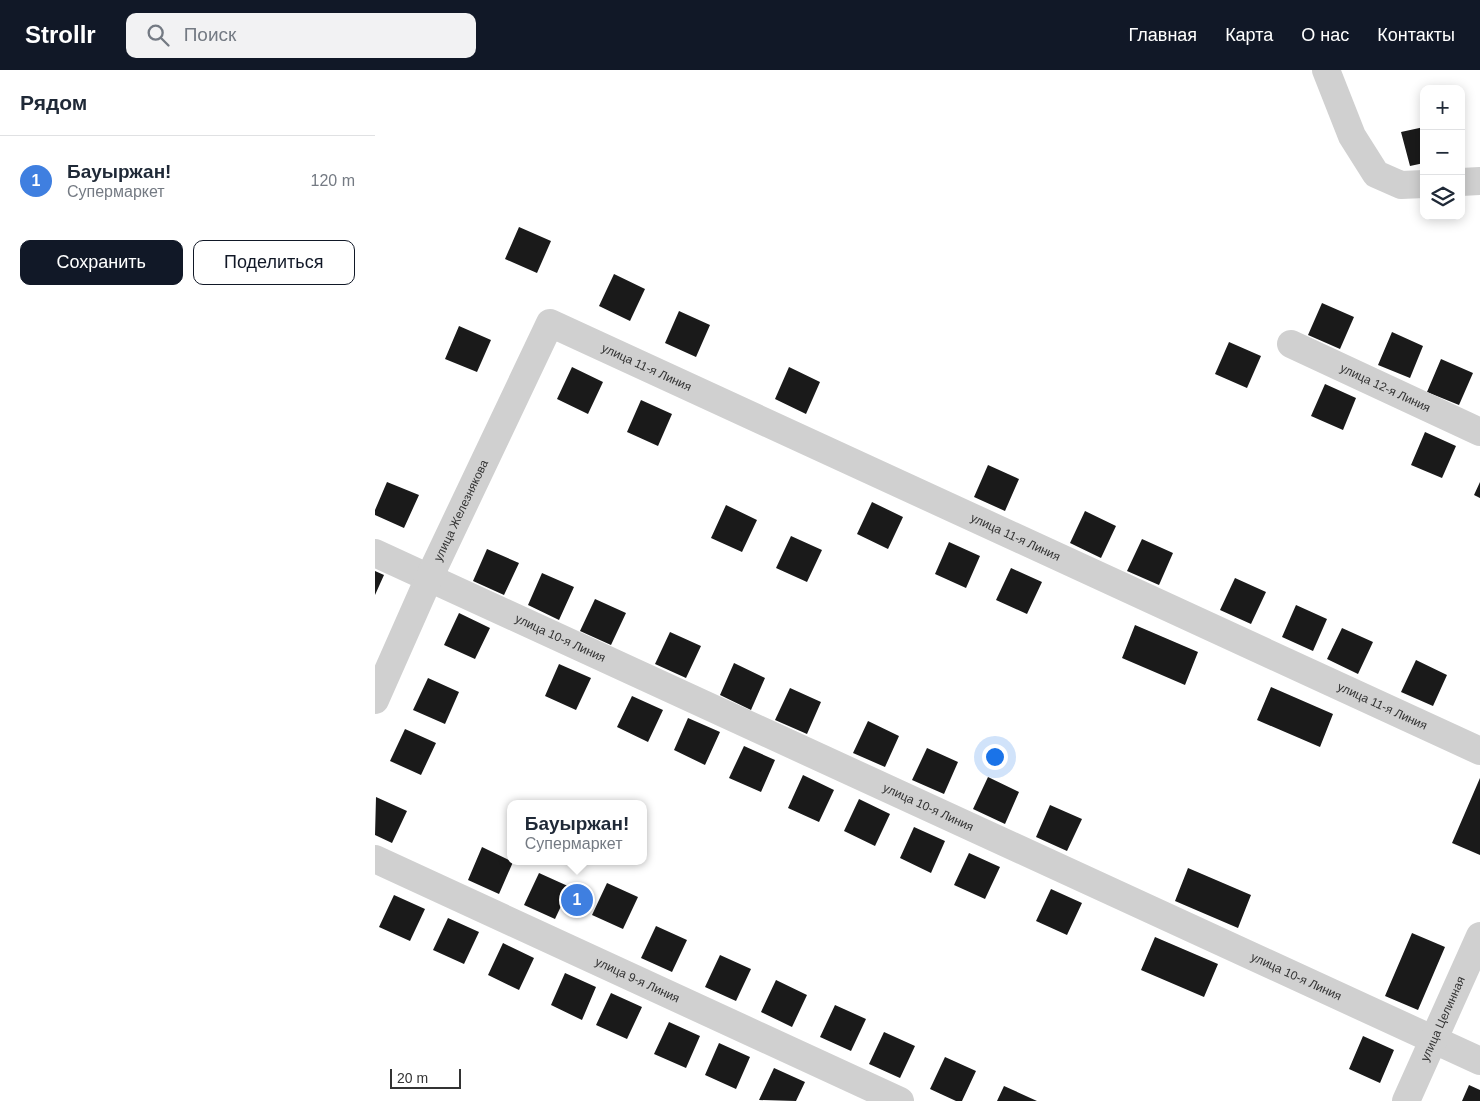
<!DOCTYPE html>
<html lang="ru">
<head>
<meta charset="utf-8">
<style>
  :root { --surface:#fff; --page:#f2f2f3; --text:#1f2937; --muted:#747a83; --line:#e0e1e3; --accent:#111827 }
  body { margin:0; font-family:Arial,sans-serif; background:var(--page); color:var(--text) }
  .controls { position:absolute; right:15px; top:15px; display:grid; overflow:hidden; border-radius:10px; box-shadow:0 2px 12px #0003 }
  .controls button { width:45px; height:45px; display:grid; place-items:center; padding:0; border:0; border-bottom:1px solid var(--line); background:var(--surface); color:var(--text); font:25px sans-serif }
  .scale { position:absolute; left:15px; bottom:12px; width:71px; box-sizing:border-box; padding-left:5px; border:2px solid #333; border-top:0; font-size:14px; line-height:18px; white-space:nowrap; color:#333; -webkit-text-stroke:4px #fff; paint-order:stroke }
  .you { position:absolute; left:619px; top:686px; width:18px; height:18px; margin:-12px; border:4px solid #fff; border-radius:50%; background:#1a73e8; box-shadow:0 0 0 8px #1a73e833 }
  .badge { display:grid; place-items:center; width:32px; height:32px; border-radius:50%; background:var(--accent); color:#fff; font-size:16px; font-weight:700 }
  .pin { position:absolute; translate:-50% -50%; border:2px solid #fff; box-shadow:0 1px 5px #0006 }
  .popup { position:absolute; left:132px; top:730px; width:140px; height:65px; box-sizing:border-box; display:grid; place-content:center; border-radius:10px; background:var(--surface); filter:drop-shadow(0 1px 4px #0005); font-size:16px; white-space:nowrap; color:var(--muted) }
  .popup b { font-size:19px; color:var(--text) }
  .popup::after { content:''; position:absolute; left:50%; top:100%; margin-left:-10px; border:10px solid transparent; border-top-color:var(--surface) }
  .list { margin:0; padding:0; list-style:none }
  h2 { display:flex; justify-content:space-between; align-items:center; height:65px; margin:0; padding:0 20px; font-size:21px }
  h2 small { font-size:16px; font-weight:400; color:var(--muted) }
  .list li { display:grid; grid-template-columns:32px 1fr auto; gap:15px; align-items:center; box-sizing:border-box; height:90px; padding:0 20px; border-top:1px solid var(--line) }
  .list b { display:block; font-size:19px; white-space:nowrap }
  .list p { margin:0; font-size:16px; white-space:nowrap; color:var(--muted) }
  .list em { font-size:16px; font-style:normal; color:var(--muted) }
  .actions { display:flex; gap:10px; padding:15px 20px }
  .actions a { flex:1; padding:11px 0; border:1px solid var(--accent); border-radius:10px; text-align:center; font-size:18px; color:var(--accent) }
  .actions .main { background:var(--accent); color:#fff }
  .icon { flex:none; width:28px; height:28px; fill:none; stroke:currentColor; stroke-width:2; stroke-linecap:round; stroke-linejoin:round }
  .map { position:relative; flex:none; width:1105px; height:1031px; overflow:hidden }
  header { display:flex; align-items:center; gap:30px; box-sizing:border-box; height:70px; padding:0 25px; background:var(--accent); color:#fff }
  header strong { font-size:24px }
  nav { display:flex; gap:28px; margin-inline-start:auto; font-size:18px }
  .search { width:350px; height:45px; background:var(--page); display:flex; align-items:center; gap:12px; box-sizing:border-box; padding:0 18px; border-radius:10px; color:var(--muted); font-size:19px }
  main { display:flex }
  aside { flex:1; background:var(--surface) }
  .map>svg:first-child { display:block }
  .building { fill:#1a1a1a }
  .lines { fill:none; stroke-linecap:round; stroke-linejoin:round }
  .street { stroke:#d0d0d0; stroke-width:28 }
  .labels { text-anchor:middle; dominant-baseline:central; stroke-width:5; stroke-linejoin:round; paint-order:stroke }
  .street-label { font-size:12px; fill:#333; stroke:#fff }
</style>
</head>
<body>
<header>
<strong>Strollr</strong>
<div class="search"><svg class="icon" aria-label="search" viewBox="0 0 24 24"><circle cx="10" cy="10" r="6"/><path d="M15 15l6 6"/></svg>Поиск</div>
<nav><a>Главная</a><a>Карта</a><a>О нас</a><a>Контакты</a></nav>
</header>
<main>
<aside>
<h2>Рядом<small></small></h2>
<ul class="list">
<li><span class="badge" style="background:#3f7fe0">1</span><div><b>Бауыржан!</b><p>Супермаркет</p></div><em>120 m</em></li>
</ul>
<div class="actions"><a class="main">Сохранить</a><a>Поделиться</a></div>
</aside>
<div class="map">
<svg width="1105" height="1031" viewBox="0 0 1105 1031">
  <rect width="100%" height="100%" fill="#fff"/>
  <!-- building -->
  <path class="building" d="M1049,57v36l-14,3 -9,-34z
    M144,157l32,14 -14,32 -32,-14z
    M239,204l31,15 -15,32 -31,-15z
    M947,233l32,14 -14,32 -32,-14z
    M304,241l31,14 -14,32 -31,-14z
    M84,256l32,14 -14,32 -32,-13z
    M1017,262l31,14 -13,32 -32,-13z
    M854,272l32,14 -14,32 -32,-14z
    M1066,289l32,14 -14,32 -32,-13z
    M197,297l31,15 -15,32 -31,-15z
    M414,297l31,15 -14,32 -31,-15z
    M950,314l31,14 -13,32 -32,-14z
    M266,330l31,14 -14,32 -31,-14z
    M1050,362l31,14 -14,32 -31,-13z
    M613,395l31,14 -14,32 -31,-14z
    M12,412l32,13 -15,33 -29,-13v-5z
    M1105,412v16l-6,-3z
    M497,432l31,15 -15,32 -31,-15z
    M351,435l31,15 -15,32 -31,-14z
    M710,441l31,15 -15,32 -31,-15z
    M416,466l31,14 -15,32 -31,-14z
    M767,469l31,14 -14,32 -32,-14z
    M574,472l31,14 -14,32 -31,-14z
    M112,479l32,14 -15,32 -31,-14z
    M636,498l31,14 -15,32 -31,-14z
    M0,501l9,4 -9,20z
    M167,503l32,14 -15,33 -31,-15z
    M860,508l31,14 -15,32 -31,-14z
    M220,529l31,14 -15,32 -31,-14z
    M921,535l31,14 -14,32 -31,-14z
    M84,543l31,15 -15,31 -31,-14z
    M760,555l63,27 -13,33 -63,-27z
    M967,558l31,14 -15,32 -31,-15z
    M295,562l31,14 -15,32 -31,-14z
    M1041,590l31,15 -14,31 -32,-14z
    M359,593l31,15 -14,32 -31,-15z
    M184,594l32,14 -15,32 -31,-14z
    M53,608l31,14 -14,32 -32,-14z
    M896,617l62,27 -13,33 -63,-27z
    M415,618l31,14 -14,32 -32,-14z
    M257,626l31,14 -15,32 -31,-15z
    M313,648l32,14 -15,33 -31,-15z
    M493,651l31,15 -14,31 -32,-14z
    M30,659l31,14 -15,32 -31,-14z
    M369,676l31,14 -14,32 -32,-14z
    M552,678l31,14 -14,32 -32,-14z
    M428,705l31,15 -15,32 -31,-14z
    M613,707l31,15 -14,32 -32,-15z
    M1105,708v77l-28,-12z
    M1,727l31,14 -15,32 -17,-8z
    M484,729l31,15 -15,32 -31,-15z
    M675,735l32,14 -15,32 -31,-14z
    M539,757l31,14 -14,32 -31,-15z
    M107,777l31,15 -14,32 -31,-14z
    M594,783l31,14 -15,32 -31,-14z
    M813,798l63,27 -13,33 -63,-27z
    M164,803l31,14 -15,32 -31,-14z
    M232,813l31,14 -15,32 -31,-14z
    M676,819l31,14 -15,32 -31,-14z
    M19,825l31,14 -15,32 -31,-14z
    M73,848l31,14 -15,32 -31,-14z
    M281,856l31,14 -15,32 -31,-14z
    M1037,863l33,14 -27,63 -33,-14z
    M780,867l63,27 -14,33 -63,-27z
    M128,873l31,15 -15,32 -31,-15z
    M345,885l31,14 -15,32 -31,-14z
    M190,903l31,14 -14,33 -31,-15z
    M401,910l31,15 -15,32 -31,-15z
    M236,923l31,14 -15,32 -31,-14z
    M460,935l31,14 -15,32 -31,-14z
    M294,952l31,14 -14,32 -32,-14z
    M509,962l31,14 -15,32 -31,-14z
    M988,966l31,14 -14,33 -31,-14z
    M344,973l31,14 -14,32 -31,-14z
    M570,987l31,14 -14,30h-6l-26,-12z
    M399,998l31,14 -9,19 -37,-1z
    M1094,1015l11,5v11h-18z
    M629,1016l33,15h-40z"/>
  <g class="lines">
    <!-- street -->
    <g class="street">
      <path d="M951,0l26,66 24,38 25,11 23,-1"/>
      <path d="M1086,112l19,-1"/>
      <path id="s1" d="M916,274l189,88"/>
      <path id="s2" d="M0,483l1105,508"/>
      <path id="s3" d="M0,630l54,-122 121,-255 930,428"/>
      <path id="s4" d="M0,789l525,242"/>
      <path id="s5" d="M1031,1031l74,-165"/>
    </g>
  </g>
  <g class="labels">
    <!-- street labels -->
    <g class="street-label">
      <text stroke="none"><textPath href="#s3" startOffset="522">улица 11-я Линия</textPath></text>
      <text stroke="none"><textPath href="#s1" startOffset="104">улица 12-я Линия</textPath></text>
      <text stroke="none"><textPath href="#s3" startOffset="208">улица Железнякова</textPath></text>
      <text stroke="none"><textPath href="#s3" startOffset="928">улица 11-я Линия</textPath></text>
      <text stroke="none"><textPath href="#s2" startOffset="204">улица 10-я Линия</textPath></text>
      <text stroke="none"><textPath href="#s3" startOffset="1332">улица 11-я Линия</textPath></text>
      <text stroke="none"><textPath href="#s2" startOffset="609">улица 10-я Линия</textPath></text>
      <text stroke="none"><textPath href="#s2" startOffset="1014">улица 10-я Линия</textPath></text>
      <text stroke="none"><textPath href="#s4" startOffset="289">улица 9-я Линия</textPath></text>
      <text stroke="none"><textPath href="#s5" startOffset="90">улица Целинная</textPath></text>
    </g>
  </g>
</svg>
<div class="controls">
<button>+</button>
<button>−</button>
<button><svg class="icon" aria-label="layers" viewBox="0 0 24 24"><path d="M12 4l9 5-9 5-9-5zM3 14l9 5 9-5"/></svg></button>
</div>
<div class="scale">20 m</div>
<div class="you"></div>
<div class="pin badge" style="left:202px;top:830px;background:#3f7fe0">1</div>
<div class="popup"><b>Бауыржан!</b>Супермаркет</div>
</div>
</main>
</body>
</html>
